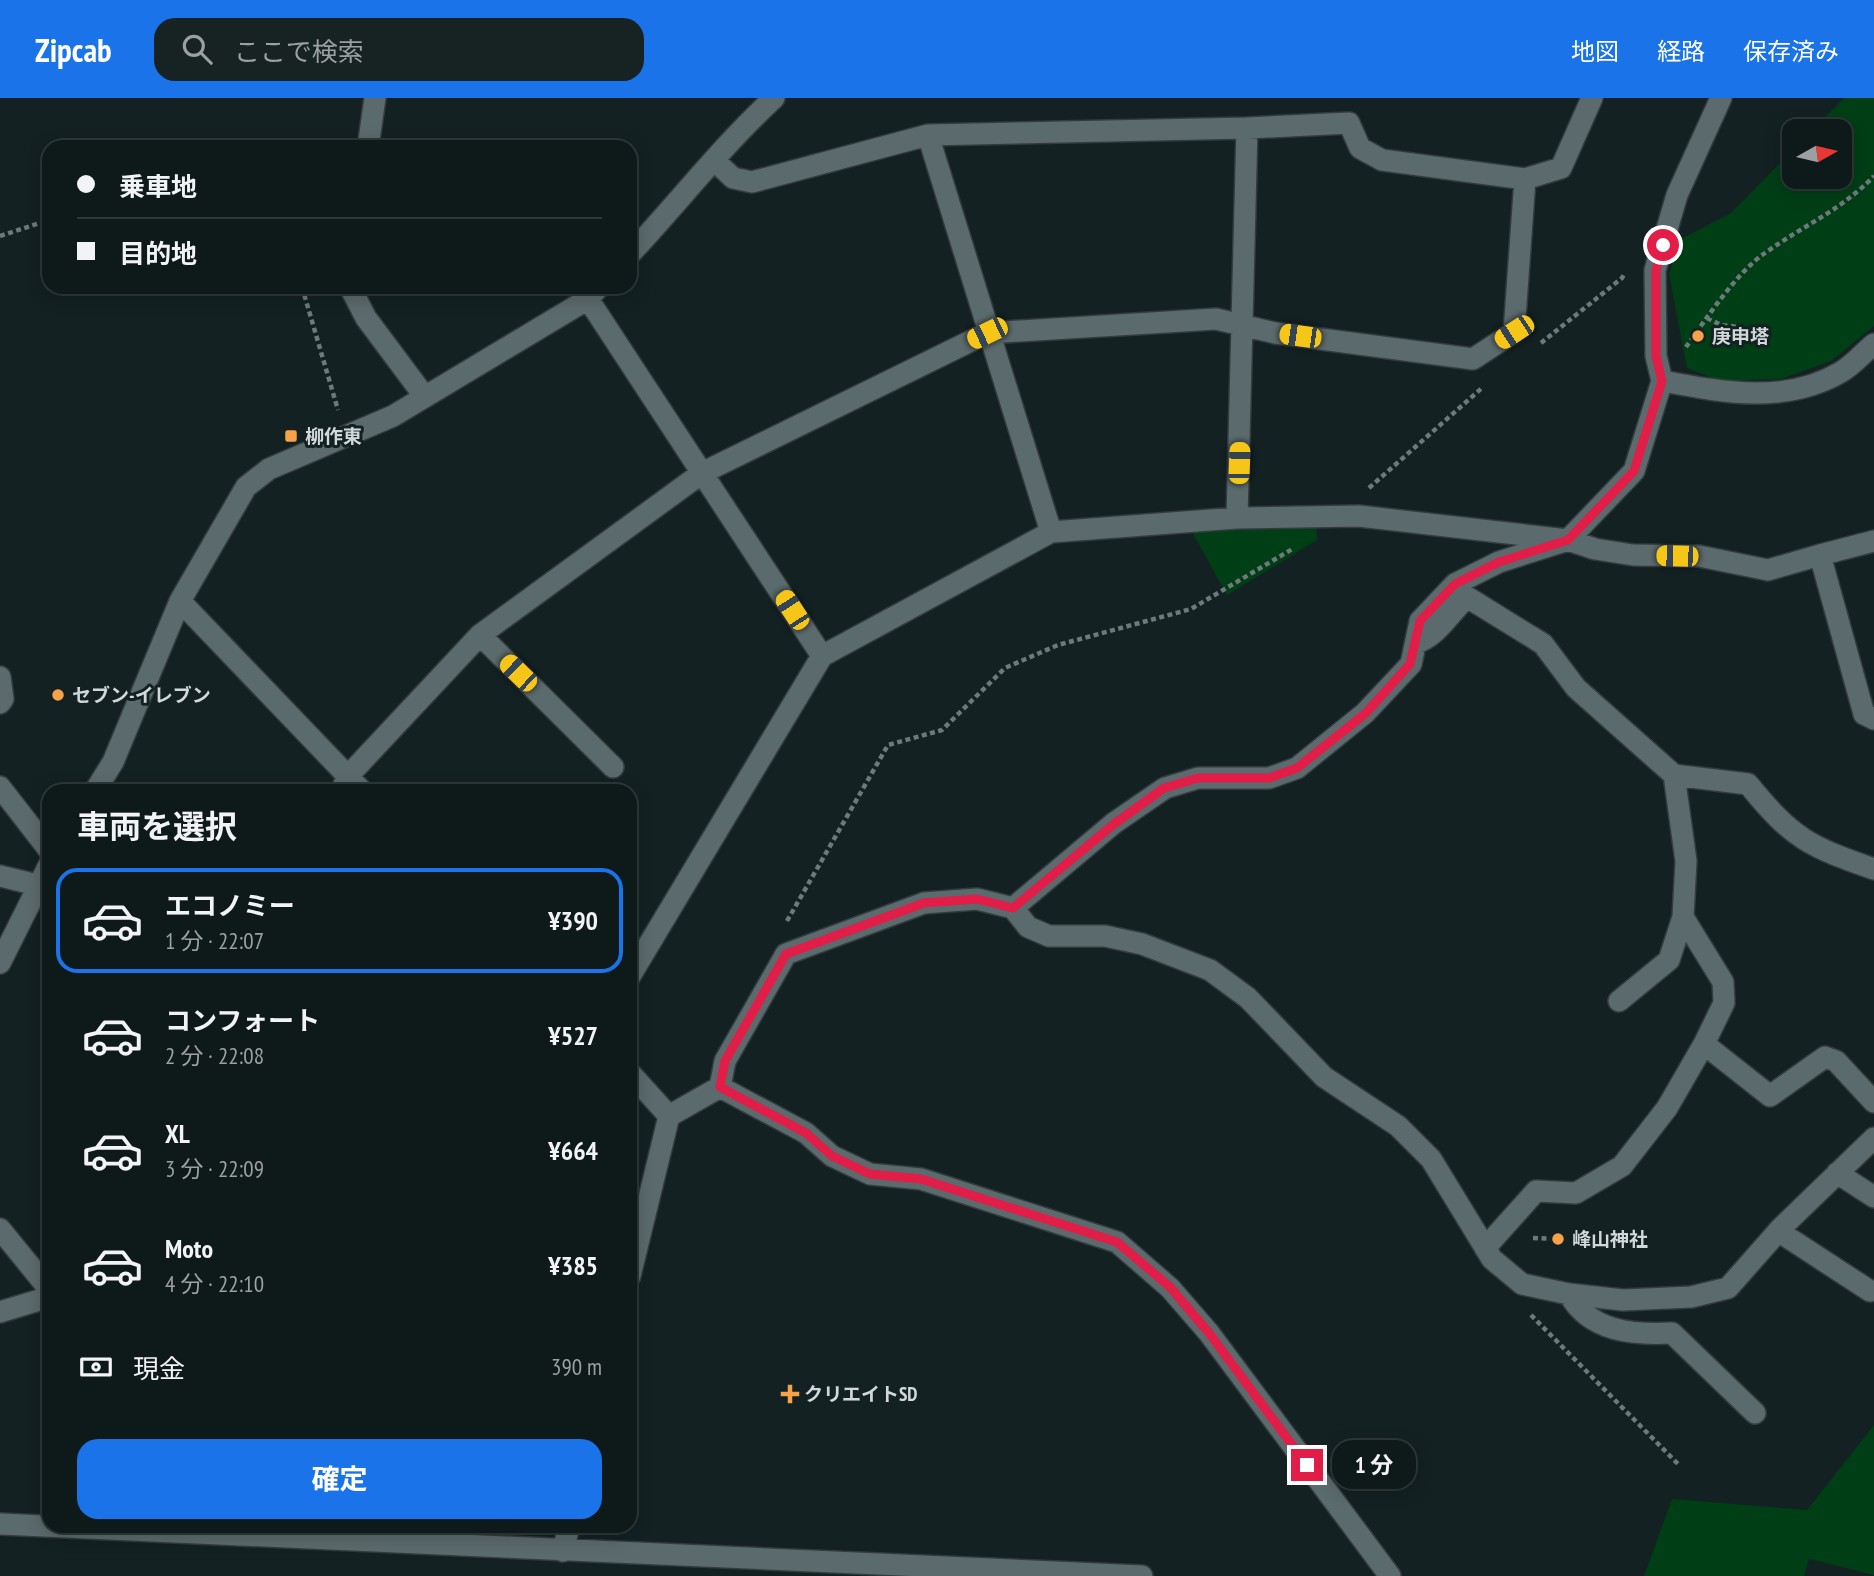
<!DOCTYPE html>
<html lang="ja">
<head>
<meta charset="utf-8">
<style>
	body { margin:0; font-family:"PT Sans Narrow","Noto Sans JP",sans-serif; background:#172223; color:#f1f3f6; height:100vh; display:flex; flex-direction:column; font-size:26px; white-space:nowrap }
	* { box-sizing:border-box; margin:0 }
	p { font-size:23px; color:#9ba0a2 }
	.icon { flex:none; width:38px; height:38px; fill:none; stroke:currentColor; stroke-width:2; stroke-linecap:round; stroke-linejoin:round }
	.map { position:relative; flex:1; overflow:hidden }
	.panel { position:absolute; left:42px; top:686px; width:595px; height:749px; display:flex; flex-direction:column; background:#0e191a; border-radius:21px; box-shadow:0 4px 18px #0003,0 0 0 2px #2e3839 }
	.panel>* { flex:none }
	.hud { position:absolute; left:42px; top:42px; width:595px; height:154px; border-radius:21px; box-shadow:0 4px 18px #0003,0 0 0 2px #2e3839; display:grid; align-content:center; height:154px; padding:0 35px; background:#0e191a }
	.needle { width:46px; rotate:82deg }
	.fabs { position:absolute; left:1782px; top:21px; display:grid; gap:14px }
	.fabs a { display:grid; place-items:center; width:70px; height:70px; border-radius:14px; background:#0e191a; box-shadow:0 4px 18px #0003,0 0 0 2px #2e3839; font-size:35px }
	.end { position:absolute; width:32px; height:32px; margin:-16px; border:9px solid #e11d48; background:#fff; box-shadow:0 0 0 4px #fff }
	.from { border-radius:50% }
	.bubble { position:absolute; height:49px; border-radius:21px; background:#0e191a; box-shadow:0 4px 18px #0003,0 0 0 2px #2e3839; font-size:23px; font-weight:700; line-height:49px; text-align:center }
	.car { position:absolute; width:21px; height:42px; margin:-21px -10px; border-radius:9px; box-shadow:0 0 5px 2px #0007; background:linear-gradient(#f5c518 24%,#345 0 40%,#f5c518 0 76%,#345 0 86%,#f5c518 0) }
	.hud b { display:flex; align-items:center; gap:24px; height:66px; font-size:26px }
	.hud b+b { border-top:2px solid #2e3839 }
	.hud i { width:18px; height:18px; background:#f1f3f6 }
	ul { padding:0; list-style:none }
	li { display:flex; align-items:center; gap:21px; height:105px; margin:0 14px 10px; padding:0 21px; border:4px solid transparent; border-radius:21px }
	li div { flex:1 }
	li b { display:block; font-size:26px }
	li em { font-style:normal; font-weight:700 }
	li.selected { border-color:#1a73e8 }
	li>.icon { width:63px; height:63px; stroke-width:1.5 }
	h2 { padding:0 35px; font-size:32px; line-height:84px }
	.pay { display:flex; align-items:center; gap:18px; height:77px; padding:0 35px; font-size:26px }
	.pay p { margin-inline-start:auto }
	.primary-button { display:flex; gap:14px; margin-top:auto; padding:14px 35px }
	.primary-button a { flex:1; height:80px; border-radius:21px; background:#1a73e8; color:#fff; font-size:28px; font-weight:700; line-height:80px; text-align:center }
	header { display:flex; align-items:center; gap:42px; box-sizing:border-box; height:98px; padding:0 35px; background:#1a73e8; color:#fff }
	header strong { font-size:33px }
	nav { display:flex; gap:38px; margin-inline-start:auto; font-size:24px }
	.search { width:490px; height:63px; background:#172223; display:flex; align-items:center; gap:18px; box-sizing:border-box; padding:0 24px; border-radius:21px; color:#9ba0a2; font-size:26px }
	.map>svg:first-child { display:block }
	.green { fill:#003e16 }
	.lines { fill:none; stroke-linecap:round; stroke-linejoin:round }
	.minor-casing { stroke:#333b3d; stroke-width:24 }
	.path { stroke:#6e797b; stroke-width:4.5; stroke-dasharray:5 3.5; stroke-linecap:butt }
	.minor { stroke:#5b6a6c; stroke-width:21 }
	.route { stroke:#e11d48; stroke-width:9 }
	.poi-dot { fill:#f7a149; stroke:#132123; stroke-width:2.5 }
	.labels { text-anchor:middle; stroke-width:6; stroke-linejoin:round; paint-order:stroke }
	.poi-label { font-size:19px; font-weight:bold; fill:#d0d8da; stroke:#132123; text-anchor:start }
</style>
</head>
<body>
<header>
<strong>Zipcab</strong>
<div class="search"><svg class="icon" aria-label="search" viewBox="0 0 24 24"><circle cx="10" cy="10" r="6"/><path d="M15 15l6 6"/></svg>ここで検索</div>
<nav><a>地図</a><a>経路</a><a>保存済み</a></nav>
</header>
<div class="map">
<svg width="1874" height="1478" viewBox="0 0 1874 1478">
	<rect width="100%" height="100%" fill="#132123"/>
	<path class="green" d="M1844,0H1874V228L1831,263L1781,281L1721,283L1687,270L1669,176L1681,141L1731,115L1794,51V79H1839V33H1811Z
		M1316,429L1317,442L1227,497L1191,432Z
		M1874,1327V1477L1809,1461L1804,1478H1644L1672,1401L1807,1412Z"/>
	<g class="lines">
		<defs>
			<path id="minor" d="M368,49L375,0
				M714,62L733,80L752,84L928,37
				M1525,81L1561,70L1592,0
				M630,156C678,105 722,48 774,0
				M350,189L366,220L425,299
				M588,201L822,558
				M1662,283C1722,294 1785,307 1841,274C1853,267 1863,255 1874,246
				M1051,434L928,37L1247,30L1237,420
				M1820,457L1874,443
				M180,503L362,693
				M480,537L613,669
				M1416,545C1438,538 1450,515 1467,499L1543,546L1576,590L1674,677L1748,686C1793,741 1808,748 1874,771
				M0,579L3,601L0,605
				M0,689L49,752
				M95,693L113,664L180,503L246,389L269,371L393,318L588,201L599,189
				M341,693L348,678L480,537L702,375L987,235L1216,221L1275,235L1473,261L1514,234L1525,81L1382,62L1360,50L1349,25L1247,30
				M0,778L37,787
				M1013,810L1114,725L1165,690L1198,680H1269L1297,670L1365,615L1411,566L1420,523L1455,486L1499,464L1568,442L1595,451L1633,457L1699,458L1768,472L1820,457L1864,616L1874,621
				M0,865L49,767
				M630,878L822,558L1051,434L1237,420L1359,418L1568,442L1634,373L1662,283L1656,258L1655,172L1677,97L1721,0
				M1619,903L1669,862L1683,819L1686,763L1674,677
				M1704,946L1770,998L1825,959L1836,963L1874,1004
				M630,975L669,1018
				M720,989L725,963L786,856L924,805L977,801L1013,810L1028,829L1049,838H1105L1142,846L1210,872L1248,900L1324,979L1398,1028L1431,1061L1492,1161L1522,1186L1569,1196L1623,1202L1691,1199L1728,1190L1781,1130L1874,1040
				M1837,1075L1874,1099
				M0,1131L49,1191
				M1778,1133L1870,1193
				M1485,1150L1536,1093L1576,1095L1622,1068L1667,1010L1704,946L1724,905L1723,884L1683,819
				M630,1178L669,1018L720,989L806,1035L832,1058L870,1076L921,1081L1117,1144L1170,1190L1209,1235L1390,1478
				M1569,1196C1590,1234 1633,1237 1672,1235L1755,1315
				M0,1214L49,1199
				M0,1426L1142,1478
				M563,1453L569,1428"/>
		</defs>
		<use href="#minor" class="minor-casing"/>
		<path class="path" d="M0,138L49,122
			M302,189L338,312
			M1707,220L1721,227L1739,229
			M1541,245L1622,180L1625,174
			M1686,249C1706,221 1737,174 1765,155C1804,127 1840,113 1874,78
			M1369,390L1483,289
			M787,823L888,647L942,632L1005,570L1058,547L1191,511L1294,450
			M1533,1140L1557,1141
			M1531,1217L1678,1366"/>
		<use href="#minor" class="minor"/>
	</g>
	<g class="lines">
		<path class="route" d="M1307,1367L1209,1235L1170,1189L1117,1144L921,1081L870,1076L832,1058L806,1035L720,989L725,963L786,856L924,805L977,801L1013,810L1114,726L1164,690L1198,680H1269L1297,670L1366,615L1410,566L1420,523L1455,486L1499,464L1568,442L1634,373L1662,283L1656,258V172L1663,147"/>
	</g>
	<g class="poi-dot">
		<circle cx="1698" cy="238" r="7"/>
		<rect x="284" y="331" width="14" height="14" rx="3.5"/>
		<circle cx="58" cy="597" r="7"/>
		<circle cx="1558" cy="1141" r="7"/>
		<path d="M786.5 1285.5h7v7h7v7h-7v7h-7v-7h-7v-7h7z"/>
	</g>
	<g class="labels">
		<g class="poi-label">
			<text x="1712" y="245">庚申塔</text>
			<text x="305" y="345">柳作東</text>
			<text x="72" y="604">セブン-イレブン</text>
			<text x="1572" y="1148">峰山神社</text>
			<text x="804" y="1303">クリエイトSD</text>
		</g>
	</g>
</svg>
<div class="fabs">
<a><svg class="needle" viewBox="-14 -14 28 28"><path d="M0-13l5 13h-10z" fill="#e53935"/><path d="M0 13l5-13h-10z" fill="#9ba0a2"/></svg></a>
</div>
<i class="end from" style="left:1663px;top:147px"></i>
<i class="end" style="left:1307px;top:1367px"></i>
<div class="bubble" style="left:1332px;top:1342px;width:84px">1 分</div>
<i class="car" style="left:1514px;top:234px;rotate:237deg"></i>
<i class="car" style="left:987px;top:235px;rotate:244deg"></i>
<i class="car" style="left:1300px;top:238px;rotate:278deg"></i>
<i class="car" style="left:1239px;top:365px;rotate:2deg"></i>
<i class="car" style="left:1677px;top:458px;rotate:271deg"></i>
<i class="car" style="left:792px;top:512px;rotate:327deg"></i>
<i class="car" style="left:518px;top:575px;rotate:314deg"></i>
<div class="hud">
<b><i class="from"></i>乗車地</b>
<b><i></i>目的地</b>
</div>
<section class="panel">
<h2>車両を選択</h2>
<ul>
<li class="selected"><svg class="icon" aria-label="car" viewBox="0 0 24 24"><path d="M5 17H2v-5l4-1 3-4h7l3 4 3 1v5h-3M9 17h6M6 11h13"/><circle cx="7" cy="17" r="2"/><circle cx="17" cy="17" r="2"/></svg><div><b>エコノミー</b><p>1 分 · 22:07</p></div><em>¥390</em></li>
<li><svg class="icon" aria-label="car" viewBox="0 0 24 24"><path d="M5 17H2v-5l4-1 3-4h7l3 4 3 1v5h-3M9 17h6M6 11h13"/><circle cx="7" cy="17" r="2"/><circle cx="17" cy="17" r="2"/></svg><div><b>コンフォート</b><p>2 分 · 22:08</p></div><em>¥527</em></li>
<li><svg class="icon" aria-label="car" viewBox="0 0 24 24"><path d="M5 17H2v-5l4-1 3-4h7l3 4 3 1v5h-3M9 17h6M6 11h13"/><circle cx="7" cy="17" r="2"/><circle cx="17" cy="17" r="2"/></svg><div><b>XL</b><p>3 分 · 22:09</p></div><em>¥664</em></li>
<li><svg class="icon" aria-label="car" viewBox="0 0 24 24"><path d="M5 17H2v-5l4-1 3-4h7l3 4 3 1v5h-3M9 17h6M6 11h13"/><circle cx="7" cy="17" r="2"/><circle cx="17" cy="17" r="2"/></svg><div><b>Moto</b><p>4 分 · 22:10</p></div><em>¥385</em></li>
</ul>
<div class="pay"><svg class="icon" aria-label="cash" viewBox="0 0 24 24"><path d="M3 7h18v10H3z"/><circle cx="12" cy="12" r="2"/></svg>現金<p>390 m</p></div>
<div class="primary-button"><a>確定</a></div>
</section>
</div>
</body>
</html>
